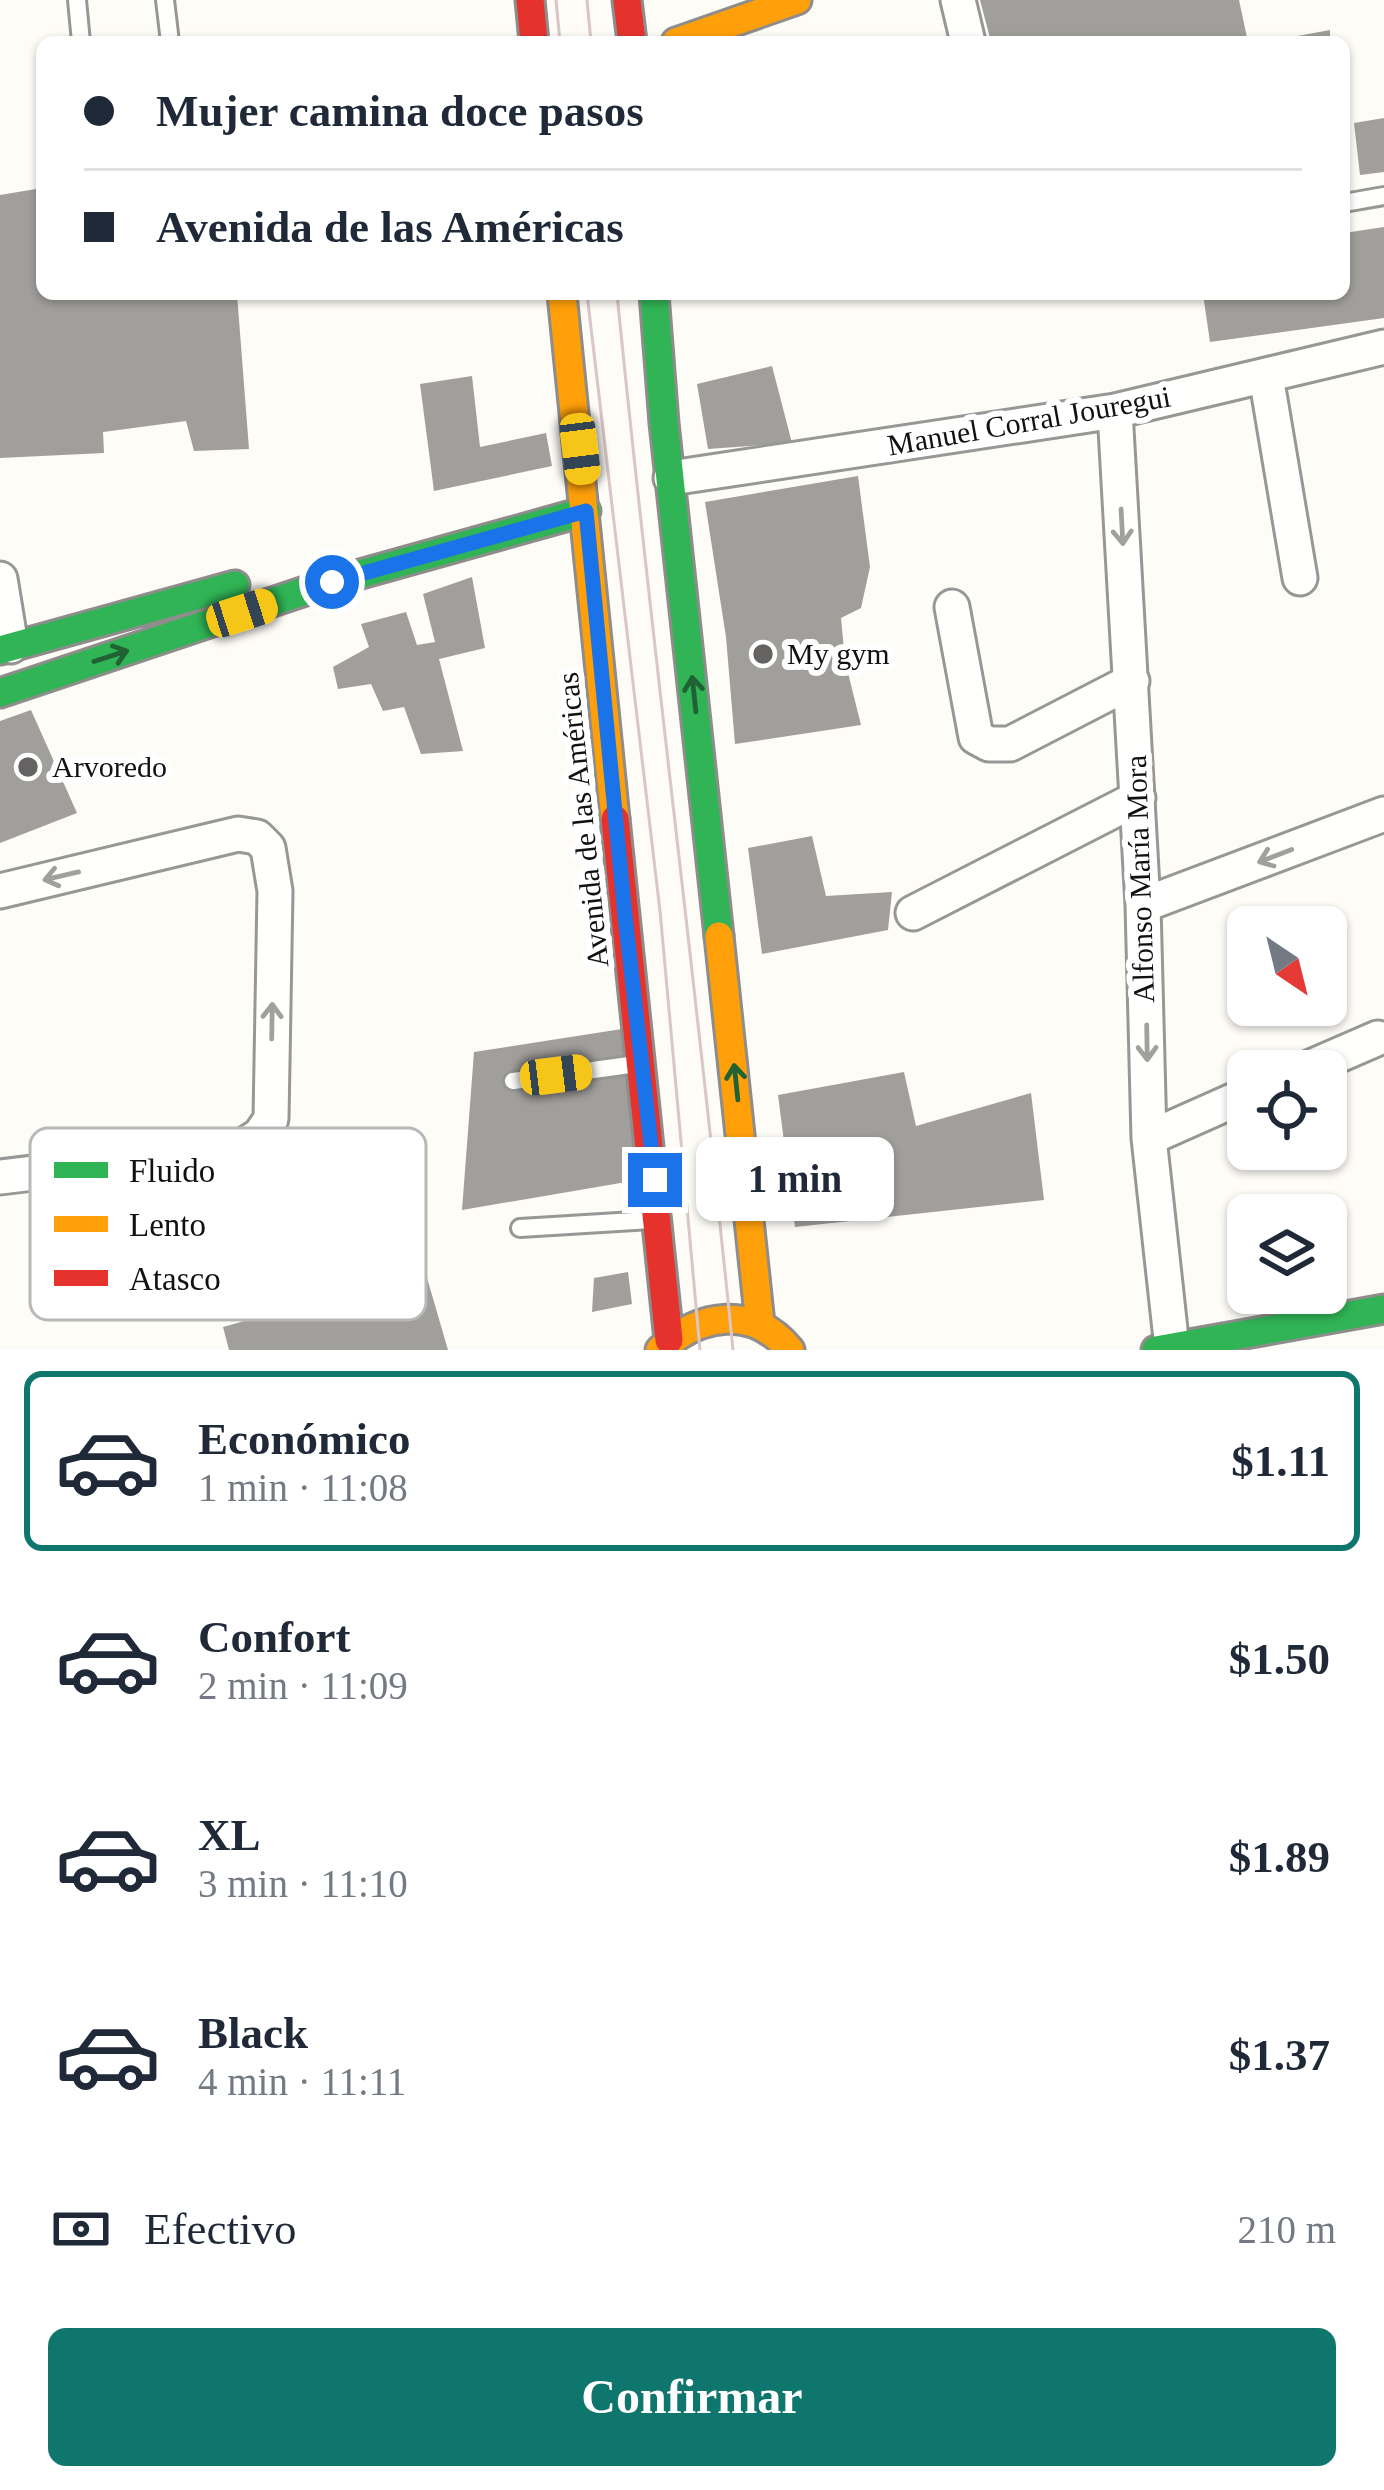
<!DOCTYPE html>
<html lang="es">
<head>
<meta charset="utf-8">
<style>
	body { margin:0; font-family:"Times New Roman",serif; background:#f6f6f7; color:#1f2937; height:100vh; display:flex; flex-direction:column; font-size:45px; white-space:nowrap }
	* { box-sizing:border-box; margin:0 }
	p { font-size:39px; color:#747a83 }
	.icon { flex:none; width:66px; height:66px; fill:none; stroke:currentColor; stroke-width:2; stroke-linecap:round; stroke-linejoin:round }
	.map { position:relative; height:1350px; overflow:hidden }
	.drawer { display:flex; flex-direction:column; background:#fff; flex:1 }
	.drawer>* { flex:none }
	.banner { position:absolute; left:36px; top:36px; width:1314px; height:264px; border-radius:18px; box-shadow:0 3px 9px #0004; display:grid; align-content:center; height:264px; padding:0 48px; background:#fff }
	.needle { width:78px; rotate:145deg }
	.buttons { position:absolute; left:1227px; top:906px; display:grid; gap:24px }
	.buttons a { display:grid; place-items:center; width:120px; height:120px; border-radius:18px; background:#fff; box-shadow:0 3px 9px #0004; font-size:60px }
	.end { position:absolute; width:54px; height:54px; margin:-27px; border:15px solid #1a73e8; background:#fff; box-shadow:0 0 0 6px #fff }
	.from { border-radius:50% }
	.bubble { position:absolute; height:84px; border-radius:18px; background:#fff; box-shadow:0 3px 9px #0004; font-size:39px; font-weight:700; line-height:84px; text-align:center }
	.car { position:absolute; width:36px; height:72px; margin:-36px -18px; border-radius:15px; box-shadow:0 0 9px 3px #0007; background:linear-gradient(#f5c518 24%,#345 0 40%,#f5c518 0 76%,#345 0 86%,#f5c518 0) }
	.banner b { display:flex; align-items:center; gap:42px; height:114px; font-size:45px }
	.banner b+b { border-top:3px solid #e0e1e3 }
	.banner i { width:30px; height:30px; background:#1f2937 }
	ul { padding:21px 0 0; list-style:none }
	li { display:flex; align-items:center; gap:36px; height:180px; margin:0 24px 18px; padding:0 24px; border:6px solid transparent; border-radius:18px }
	li div { flex:1 }
	li b { display:block; font-size:45px }
	li em { font-style:normal; font-weight:700 }
	li.selected { border-color:#0f766e }
	li>.icon { width:108px; height:108px; stroke-width:1.5 }
	.pay { display:flex; align-items:center; gap:30px; height:132px; padding:0 48px; font-size:45px }
	.pay p { margin-inline-start:auto }
	.button { display:flex; gap:24px; margin-top:auto; padding:24px 48px }
	.button a { flex:1; height:138px; border-radius:18px; background:#0f766e; color:#fff; font-size:48px; font-weight:700; line-height:138px; text-align:center }
	.map>svg:first-child { display:block }
	.building { fill:#a19f9c }
	.lines { fill:none; stroke-linecap:round; stroke-linejoin:round }
	.lane-casing { stroke:#979795; stroke-width:22 }
	.street-casing { stroke:#979795; stroke-width:39 }
	.fast-casing { stroke:#8e8d8b; stroke-width:33 }
	.slow-casing { stroke:#8e8d8b; stroke-width:33 }
	.jam-casing { stroke:#8e8d8b; stroke-width:33 }
	.lane { stroke:#fffffe; stroke-width:16 }
	.street { stroke:#fffffe; stroke-width:33 }
	.fast { stroke:#30b455; stroke-width:27 }
	.slow { stroke:#ff9f0a; stroke-width:27 }
	.jam { stroke:#e5322d; stroke-width:27 }
	.tram { stroke:#d9c6c7; stroke-width:3 }
	.oneway { stroke:#a0a09f }
	.oneway2 { stroke:#206233 }
	.route { stroke:#1a73e8; stroke-width:15 }
	.poi-dot { fill:#646362; stroke:#fff; stroke-width:4.5 }
	.labels { text-anchor:middle; stroke-width:12; stroke-linejoin:round; paint-order:stroke }
	.street-label { font-size:30px; fill:#111; stroke:#fff }
	.poi-label { font-size:30px; fill:#111; stroke:#fff; text-anchor:start }
	.key { fill:#fff; stroke:#b8b8b8; stroke-width:3 }
	.key-label { font-size:33px; fill:#111 }
</style>
</head>
<body>
<div class="map">
<svg width="1384" height="1350" viewBox="0 0 1384 1350">
	<rect width="100%" height="100%" fill="#fdfcf7"/>
	<path class="building" d="M980,0H1239L1248,42H991Z
		M1330,30V42H1276V40Z
		M1384,118V172L1360,175L1354,123Z
		M42,188V294H237L249,449L194,451L186,421L103,432L104,453L0,458V195Z
		M1384,227V318L1210,342L1203,294H1344V233Z
		M772,366L792,443L708,449L697,384Z
		M472,376L480,447L546,433L552,466L434,491L420,384Z
		M858,476L870,567L861,608L841,618L845,661L861,725L735,744L726,637L705,502Z
		M472,577L485,648L439,659L463,751L421,754L404,707L383,711L371,684L338,689L333,667L369,647L361,624L406,612L417,645L435,642L423,594Z
		M31,710L77,813L0,843V721Z
		M812,836L826,896L892,892L888,930L762,954L748,848Z
		M622,1029L638,1180L462,1210L474,1052Z
		M904,1072L916,1126L1031,1093L1044,1200L795,1227L778,1095Z
		M425,1271L448,1350H229L223,1327Z
		M628,1272L632,1304L592,1312L594,1278Z"/>
	<g class="lines">
		<defs>
			<path id="lane" d="M77,0L81,42
				M165,0L170,42
				M1344,203L1384,196
				M513,1081L637,1064
				M520,1228L651,1220"/>
			<path id="street" d="M958,0L968,42
				M1266,376L1300,578
				M1115,411L1143,905L1149,1138L1172,1348
				M671,478L1115,411L1384,347
				M0,579L11,646
				M952,607L976,737L989,744H1010L1132,681
				M0,891L238,834L257,837L268,848L275,891L271,1119L260,1135L240,1148L0,1177
				M1143,905L1384,814
				M913,913L1138,798
				M1302,1071L1378,1038
				M1149,1138L1248,1094"/>
			<path id="fast" d="M654,294L664,423L719,936
				M0,650L235,585
				M0,693L332,582L586,511
				M1156,1350L1384,1309"/>
			<path id="slow" d="M676,42L797,0
				M562,294L615,819
				M719,936L760,1324
				M660,1350C700,1313 753,1305 790,1350"/>
			<path id="jam" d="M530,0L534,42
				M627,0L632,42
				M615,819L669,1340"/>
		</defs>
		<use href="#lane" class="lane-casing"/>
		<use href="#street" class="street-casing"/>
		<use href="#fast" class="fast-casing"/>
		<use href="#slow" class="slow-casing"/>
		<use href="#jam" class="jam-casing"/>
		<use href="#lane" class="lane"/>
		<use href="#street" class="street"/>
		<use href="#fast" class="fast"/>
		<use href="#slow" class="slow"/>
		<use href="#jam" class="jam"/>
		<path class="tram" d="M556,0L560,42
			M587,0L591,42
			M587,294L660,911L700,1350
			M617,294C652,646 698,998 733,1350"/>
	</g>
	<defs><path id="oneway-shaft" d="M-6 0H5M1.5-3L5.5 0L1.5 3" fill="none" stroke-width="1.6" stroke-linecap="round" stroke-linejoin="round" transform="scale(3)"/></defs>
	<g class="oneway">
		<use href="#oneway-shaft" transform="translate(1122 527) rotate(87)"/>
		<use href="#oneway-shaft" transform="translate(1275 856) rotate(159)"/>
		<use href="#oneway-shaft" transform="translate(61 876) rotate(167)"/>
		<use href="#oneway-shaft" transform="translate(272 1021) rotate(-89)"/>
		<use href="#oneway-shaft" transform="translate(1147 1043) rotate(89)"/>
	</g>
	<g class="oneway2">
		<use href="#oneway-shaft" transform="translate(111 656) rotate(-18)"/>
		<use href="#oneway-shaft" transform="translate(694 694) rotate(-96)"/>
		<use href="#oneway-shaft" transform="translate(736 1082) rotate(-96)"/>
	</g>
	<g class="lines">
		<path class="route" d="M332,582L586,511L625,916L655,1180"/>
	</g>
	<g class="poi-dot">
		<circle cx="763" cy="654" r="12"/>
		<circle cx="28" cy="767" r="12"/>
	</g>
	<g class="labels">
		<g class="street-label">
			<text transform="translate(1029 421) rotate(-10)" y="10">Manuel Corral Jouregui</text>
			<text transform="translate(583 820) rotate(-96)" y="10">Avenida de las Américas</text>
			<text transform="translate(1140 879) rotate(-92)" y="10">Alfonso María Mora</text>
		</g>
		<g class="poi-label">
			<text x="787" y="664">My gym</text>
			<text x="52" y="777">Arvoredo</text>
		</g>
	</g>
	<rect x="30" y="1128" width="396" height="192" rx="18" class="key"/>
	<rect x="54" y="1162" width="54" height="16" fill="#30b455"/>
	<rect x="54" y="1216" width="54" height="16" fill="#ff9f0a"/>
	<rect x="54" y="1270" width="54" height="16" fill="#e5322d"/>
	<g class="key-label">
		<text x="129" y="1182">Fluido</text>
		<text x="129" y="1236">Lento</text>
		<text x="129" y="1290">Atasco</text>
	</g>
</svg>
<div class="buttons">
<a><svg class="needle" viewBox="-14 -14 28 28"><path d="M0-13l5 13h-10z" fill="#e53935"/><path d="M0 13l5-13h-10z" fill="#747a83"/></svg></a>
<a><svg class="icon" aria-label="locate" viewBox="0 0 24 24"><circle cx="12" cy="12" r="6"/><path d="M12 2v4M12 18v4M2 12h4M18 12h4"/></svg></a>
<a><svg class="icon" aria-label="layers" viewBox="0 0 24 24"><path d="M12 4l9 5-9 5-9-5zM3 14l9 5 9-5"/></svg></a>
</div>
<i class="end from" style="left:332px;top:582px"></i>
<i class="end" style="left:655px;top:1180px"></i>
<div class="bubble" style="left:696px;top:1137px;width:198px">1 min</div>
<i class="car" style="left:580px;top:449px;rotate:173deg"></i>
<i class="car" style="left:242px;top:613px;rotate:72deg"></i>
<i class="car" style="left:556px;top:1075px;rotate:83deg"></i>
<div class="banner">
<b><i class="from"></i>Mujer camina doce pasos</b>
<b><i></i>Avenida de las Américas</b>
</div>
</div>
<section class="drawer">
<ul>
<li class="selected"><svg class="icon" aria-label="car" viewBox="0 0 24 24"><path d="M5 17H2v-5l4-1 3-4h7l3 4 3 1v5h-3M9 17h6M6 11h13"/><circle cx="7" cy="17" r="2"/><circle cx="17" cy="17" r="2"/></svg><div><b>Económico</b><p>1 min · 11:08</p></div><em>$1.11</em></li>
<li><svg class="icon" aria-label="car" viewBox="0 0 24 24"><path d="M5 17H2v-5l4-1 3-4h7l3 4 3 1v5h-3M9 17h6M6 11h13"/><circle cx="7" cy="17" r="2"/><circle cx="17" cy="17" r="2"/></svg><div><b>Confort</b><p>2 min · 11:09</p></div><em>$1.50</em></li>
<li><svg class="icon" aria-label="car" viewBox="0 0 24 24"><path d="M5 17H2v-5l4-1 3-4h7l3 4 3 1v5h-3M9 17h6M6 11h13"/><circle cx="7" cy="17" r="2"/><circle cx="17" cy="17" r="2"/></svg><div><b>XL</b><p>3 min · 11:10</p></div><em>$1.89</em></li>
<li><svg class="icon" aria-label="car" viewBox="0 0 24 24"><path d="M5 17H2v-5l4-1 3-4h7l3 4 3 1v5h-3M9 17h6M6 11h13"/><circle cx="7" cy="17" r="2"/><circle cx="17" cy="17" r="2"/></svg><div><b>Black</b><p>4 min · 11:11</p></div><em>$1.37</em></li>
</ul>
<div class="pay"><svg class="icon" aria-label="cash" viewBox="0 0 24 24"><path d="M3 7h18v10H3z"/><circle cx="12" cy="12" r="2"/></svg>Efectivo<p>210 m</p></div>
<div class="button"><a>Confirmar</a></div>
</section>
</body>
</html>
